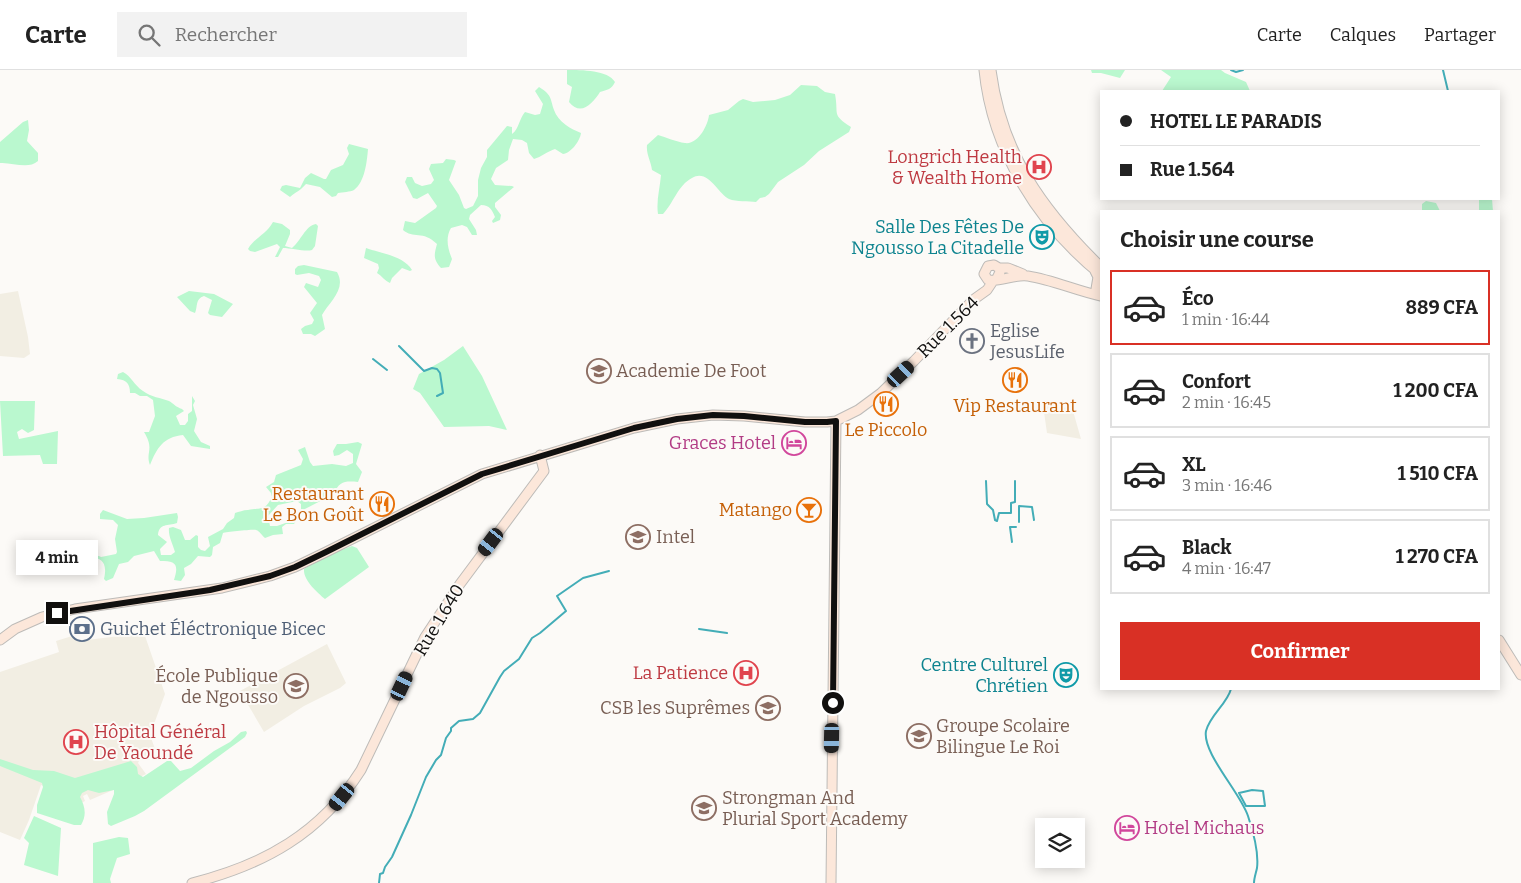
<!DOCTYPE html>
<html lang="fr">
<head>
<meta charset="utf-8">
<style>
	body { margin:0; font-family:Bitter,serif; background:#f2f2f2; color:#222; height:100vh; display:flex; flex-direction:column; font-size:19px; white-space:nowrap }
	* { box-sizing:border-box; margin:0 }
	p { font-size:16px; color:#767676 }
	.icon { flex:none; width:28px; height:28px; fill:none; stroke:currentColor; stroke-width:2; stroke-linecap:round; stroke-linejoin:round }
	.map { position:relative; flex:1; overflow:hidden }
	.sheet { position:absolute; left:1100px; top:140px; width:400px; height:480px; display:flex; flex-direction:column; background:#fff; border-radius:0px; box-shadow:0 2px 12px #0003 }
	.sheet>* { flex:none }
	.hud { position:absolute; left:1100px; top:20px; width:400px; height:110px; border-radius:0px; box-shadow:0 2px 12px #0003; display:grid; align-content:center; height:110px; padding:0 20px; background:#fff }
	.controls { position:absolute; left:1035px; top:748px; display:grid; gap:10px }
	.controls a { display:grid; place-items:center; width:50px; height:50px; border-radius:0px; background:#fff; box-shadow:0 2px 12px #0003; font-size:25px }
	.end { position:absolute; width:22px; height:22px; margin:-11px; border:6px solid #11100f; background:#fff; box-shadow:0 0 0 2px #fff }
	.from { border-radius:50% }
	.bubble { position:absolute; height:35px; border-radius:0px; background:#fff; box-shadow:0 2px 12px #0003; font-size:16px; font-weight:700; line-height:35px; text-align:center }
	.car { position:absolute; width:15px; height:30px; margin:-15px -8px; border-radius:6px; box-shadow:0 0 4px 1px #0007; background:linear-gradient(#222 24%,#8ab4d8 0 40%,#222 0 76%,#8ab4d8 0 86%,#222 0) }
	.hud b { display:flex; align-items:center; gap:18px; height:48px; font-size:19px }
	.hud b+b { border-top:1px solid #e0e0e0 }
	.hud i { width:12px; height:12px; background:#222 }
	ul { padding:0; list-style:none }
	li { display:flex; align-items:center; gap:15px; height:75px; margin:0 10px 8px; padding:0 10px; border:2px solid #e0e0e0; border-radius:0px }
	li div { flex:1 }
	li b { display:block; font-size:19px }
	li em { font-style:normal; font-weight:700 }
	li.selected { border-color:#d93025 }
	li>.icon { width:45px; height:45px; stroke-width:1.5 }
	h2 { padding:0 20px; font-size:22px; line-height:60px }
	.button { display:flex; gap:10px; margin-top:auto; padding:10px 20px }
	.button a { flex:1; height:58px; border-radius:0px; background:#d93025; color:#fff; font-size:20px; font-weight:700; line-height:58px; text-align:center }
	header { display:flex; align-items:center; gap:30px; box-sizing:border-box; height:70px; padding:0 25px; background:#fff; border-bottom:1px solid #e0e0e0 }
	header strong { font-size:24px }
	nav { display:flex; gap:28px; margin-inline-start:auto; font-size:18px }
	.search { width:350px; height:45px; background:#f2f2f2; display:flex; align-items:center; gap:12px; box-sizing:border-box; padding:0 18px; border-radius:0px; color:#767676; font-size:19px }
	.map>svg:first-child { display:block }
	.built { fill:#f2eee3 }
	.green { fill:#baf8cf }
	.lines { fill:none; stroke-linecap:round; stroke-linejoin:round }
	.stream { stroke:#43adb7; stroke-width:2 }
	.secondary-casing { stroke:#bdbbb8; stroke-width:11 }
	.secondary { stroke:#fce7da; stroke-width:9 }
	.route { stroke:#11100f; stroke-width:6 }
	.labels { text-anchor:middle; stroke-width:4; stroke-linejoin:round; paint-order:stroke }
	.health-label { font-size:18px; fill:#be3a42; stroke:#fcfaf7; text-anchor:end }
	.culture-label { font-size:18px; fill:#0d838f; stroke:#fcfaf7; text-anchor:end }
	.street-label { font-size:18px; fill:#11100f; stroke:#fcfaf7 }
	.worship-label { font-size:18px; fill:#5b616d; stroke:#fcfaf7; text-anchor:start }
	.education-label { font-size:18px; fill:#785e54; stroke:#fcfaf7; text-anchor:start }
	.food-label { font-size:18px; fill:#c56008; stroke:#fcfaf7 }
	.hotel-label { font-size:18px; fill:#b23c85; stroke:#fcfaf7; text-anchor:end }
	.service-label { font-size:18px; fill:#4e5e75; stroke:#fcfaf7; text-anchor:start }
</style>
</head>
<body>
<header>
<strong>Carte</strong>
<div class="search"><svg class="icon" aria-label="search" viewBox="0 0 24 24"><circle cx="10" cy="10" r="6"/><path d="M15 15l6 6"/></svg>Rechercher</div>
<nav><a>Carte</a><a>Calques</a><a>Partager</a></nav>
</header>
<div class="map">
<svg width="1521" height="813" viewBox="0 0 1521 813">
	<rect width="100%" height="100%" fill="#fcfaf7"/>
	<path class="built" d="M18,221L28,267L30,284L24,288L0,286V224Z
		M1043,335L1069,338L1073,341L1081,369L1047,363Z
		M85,562L87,570L144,563L165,624L150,665L155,679L149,690L140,689L138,693L146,704L120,717L90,730L87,724L83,726L85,731L81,733L80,730L41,715L29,750L20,770L0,762V602L59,582L56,571Z
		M327,574L346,613L340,618L304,636L264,662L240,621Z"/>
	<path class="green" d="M567,0C582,0 608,0 615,12C612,19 607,20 600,22C593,33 581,47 569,32L572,17L567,14Z
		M1091,0H1125L1120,8L1101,3H1092Z
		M1161,0H1221L1225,3L1246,12L1250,21H1162L1171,7Z
		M801,15L817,16L825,22L835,24C839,45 831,44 851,57L849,62L819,81L804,95L778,112L769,124L765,127L760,128L756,132C749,131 736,132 729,129C718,124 708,98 692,108C678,115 673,134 663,144H658C656,131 660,118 661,105L652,100C651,91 646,84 647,75L658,65C666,67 676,72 685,73C698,75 708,55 709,45L728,40L739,31L743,29L753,32L775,30L790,25Z
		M539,17C552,25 550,28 554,40C558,52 571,59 581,63C580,71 571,83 563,84L555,79C548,81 541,87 534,89L529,83L527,73L522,70L513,69L509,80L508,90L496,98L491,109L495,115L512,116L514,117L495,133V137L501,145L500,150L493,153L492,151L495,147C492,140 490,135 481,135L470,145L469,149L476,160L477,165H472L467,157L462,155L451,158C445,168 448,179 452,189L449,197L441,198C433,189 434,185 437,174C423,160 413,169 403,160L405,151L415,153L436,138L437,136L428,123L417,129L413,128L405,112L407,107H412L415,113L422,116L431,114L434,110L429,99L431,94L443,93L446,89L454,90L456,91L449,110L459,125L464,138L466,139L473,136L478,126V110L481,98L487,87V80L507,56L512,57V64C519,59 519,49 525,42L535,45L540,44L543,34L535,21Z
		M28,50L29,60L27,71L38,83V91C28,100 12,92 0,93V72L23,52Z
		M349,74L368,79C367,91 365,112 354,120C350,122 343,122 338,123L336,126L332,127L320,117L306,114C299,122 297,121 290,127L280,120L282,116L286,115L300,118L305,108L311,103L324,109H326L331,100L343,95L349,84L347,78Z
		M1479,129H1492L1493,141H1479Z
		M1426,131L1436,133L1440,141H1422V134Z
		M273,152L282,154L290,160V164L285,176L292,178C301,171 305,156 316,154L318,156L315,176L312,180C306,182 291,178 283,178L278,187H275L280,177L277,174L255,182L250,181L248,179C255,167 266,165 273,152Z
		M366,178C380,183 404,186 412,200L410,201L402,198L392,208L390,213C385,211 382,206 377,203L379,198L378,194L364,188Z
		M304,195L337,202C347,219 329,232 322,245L325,259L315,266L311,264H303L301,259L305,256L312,254L314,250L310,243L317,233L304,217L306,213L318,217L321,210L319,206L309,203L297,205L295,204V199L298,196Z
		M189,221L214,224L233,234L222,247L210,245L208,243L212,230L204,226C195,229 198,236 195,243L190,241L177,227Z
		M463,276L482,306L507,360L489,356L444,357L420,323L413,319L419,304L444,290Z
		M123,302C131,306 134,315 143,321C151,327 161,328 169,331C174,334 176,337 182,339L184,341L176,346L180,355H185L188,351V344L192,341V326L195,331L193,335L197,349L194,361L201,372L210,376V379L191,376L183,365C163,367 157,378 150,395C145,382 155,380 144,362H149L155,346L153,330L147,326H140L135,323H130C130,314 127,310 117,309L118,304Z
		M0,331H35L34,360L28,363L22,359L17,362L19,369L58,361L57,394H43L40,385L3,386Z
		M358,372L362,374L356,394L362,402L358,412C345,411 339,411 334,424L303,440L301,439V434L297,431L278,435L268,446L270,456H277L294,450L296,451L294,454H286L282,457L283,464L273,465L265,468C262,466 260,461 256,460C254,459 227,462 223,463L220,473L213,477L212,485L210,487L198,486L191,494L184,498L185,505L181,511L174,510C179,494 176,491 160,491L154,481L134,486L128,492L119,494L113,508L106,511L104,509C111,478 84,492 67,483L68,476C80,473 82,476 89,485L99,486L101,487L116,484L117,482L115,469L118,455L113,450L100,449V444L103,440L127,449L144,448L177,443L178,447L177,453C168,456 159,453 158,465L167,472L160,479L161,485H171L175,482C173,474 168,466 169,458L173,457L181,460L185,470H190L196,465L198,466V477L201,480L205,481L210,476L208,467L223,459L227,453L234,448L235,443C239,442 243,440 248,440C262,437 264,442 272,427L271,423L266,417L274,412L276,405L301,395L303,389L298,380L305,377L310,392L313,396L332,394L346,396L353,393V384L347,380L339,385L334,386L333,381L337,374H346Z
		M352,476L357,478L369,497L325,529C317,522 303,510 304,499L321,488Z
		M246,661L247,663L245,667L144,741L135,746L111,756L108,754L107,742L114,724V720L99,723L88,720L82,723L80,727C85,736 87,745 81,755H74L37,743V735L43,717L42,713L0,696V689L33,700L54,701L75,708L131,691L137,697L138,704L143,707L167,691H171L180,701L191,698L214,681L230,672L241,662Z
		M34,746L61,758L58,806L24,795L29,773L24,768Z
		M119,767L128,768L130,784L117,788L110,809L111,813H93V773Z"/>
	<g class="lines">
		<path class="stream" d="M1231,0L1236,2L1243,0
			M1443,0L1448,21
			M399,276L424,301L432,298L437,299L440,303L443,323L437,326
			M373,289L387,300
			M986,411L987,434L993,440L995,450L997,451L999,443H1011V433L1015,432V411
			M1019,452V436L1032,437L1034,450
			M1012,472L1010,457H1016
			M699,559L727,563
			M1231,619C1227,634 1210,645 1206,661C1202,683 1240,722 1248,746C1253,761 1259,782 1257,798C1256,803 1254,808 1254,813
			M1252,720L1263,721L1265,736H1246L1239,723Z
			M379,813L380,804L383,803L385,797L392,787L411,745L426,707L436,690L441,685L446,668L451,661V658L459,651L473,649L480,643L500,607L504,601L519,589L532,568L540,563L566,541L557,526L583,508L609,501"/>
		<defs>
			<path id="secondary" d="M984,0C992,81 1039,155 1101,205
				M991,0C1002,84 1042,139 1101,197
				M999,198H1008L1023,204
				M1095,201L1098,207L1096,219
				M996,210L1000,202L999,198L994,195L988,196L984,204L988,210C1001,212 1014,204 1028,206C1053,210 1077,221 1101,226
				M0,570L15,559L42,547L75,539L222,518L270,506L295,497L326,482L482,404L634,358L677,349L713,345L744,346L805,352H827L836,351L858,340L881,323L914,291L973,230L987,220L993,211
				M1499,570L1521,605
				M192,813C264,795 321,763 361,700L425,567L460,514L544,401L540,385
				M831,813L836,351"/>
		</defs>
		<use href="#secondary" class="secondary-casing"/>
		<use href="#secondary" class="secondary"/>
	</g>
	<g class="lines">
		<path class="route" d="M57,543L210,520L270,506L295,497L326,482L482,404L634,358L677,349L713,345L744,346L805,352H827L836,351L833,633"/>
	</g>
	<defs>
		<symbol id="hospital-ring" viewBox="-11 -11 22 22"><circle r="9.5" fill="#fcfaf7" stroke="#e0444e" stroke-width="1.5"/><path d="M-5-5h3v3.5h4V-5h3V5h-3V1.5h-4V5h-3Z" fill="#e0444e"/></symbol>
		<symbol id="theatre-ring" viewBox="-11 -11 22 22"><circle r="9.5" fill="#fcfaf7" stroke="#0f9aa8" stroke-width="1.5"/><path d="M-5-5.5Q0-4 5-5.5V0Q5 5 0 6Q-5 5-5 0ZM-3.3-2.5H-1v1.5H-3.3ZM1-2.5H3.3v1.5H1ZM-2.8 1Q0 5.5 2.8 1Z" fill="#0f9aa8"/></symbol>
		<symbol id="church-ring" viewBox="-11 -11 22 22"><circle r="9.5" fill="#fcfaf7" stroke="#6b7280" stroke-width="1.5"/><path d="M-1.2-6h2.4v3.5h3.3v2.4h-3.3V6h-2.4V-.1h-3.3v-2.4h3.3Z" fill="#6b7280"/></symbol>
		<symbol id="university-ring" viewBox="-11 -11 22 22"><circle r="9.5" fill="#fcfaf7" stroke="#8d6e63" stroke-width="1.5"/><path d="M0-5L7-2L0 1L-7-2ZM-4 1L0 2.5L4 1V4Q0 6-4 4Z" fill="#8d6e63"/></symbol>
		<symbol id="restaurant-ring" viewBox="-11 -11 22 22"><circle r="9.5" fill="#fcfaf7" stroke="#e8710a" stroke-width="1.5"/><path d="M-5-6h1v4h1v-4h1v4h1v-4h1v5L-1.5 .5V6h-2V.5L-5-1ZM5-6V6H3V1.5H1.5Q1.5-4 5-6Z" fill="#e8710a"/></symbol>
		<symbol id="hotel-ring" viewBox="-11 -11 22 22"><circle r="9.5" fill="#fcfaf7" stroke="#d1479c" stroke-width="1.5"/><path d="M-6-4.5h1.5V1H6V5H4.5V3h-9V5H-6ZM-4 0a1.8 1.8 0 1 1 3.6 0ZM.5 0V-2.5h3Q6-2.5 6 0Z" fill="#d1479c"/></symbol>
		<symbol id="bar-ring" viewBox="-11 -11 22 22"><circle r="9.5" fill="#fcfaf7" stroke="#e8710a" stroke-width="1.5"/><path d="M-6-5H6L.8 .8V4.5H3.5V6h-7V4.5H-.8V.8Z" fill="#e8710a"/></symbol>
		<symbol id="bank-ring" viewBox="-11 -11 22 22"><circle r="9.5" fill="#fcfaf7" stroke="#5c6f8a" stroke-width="1.5"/><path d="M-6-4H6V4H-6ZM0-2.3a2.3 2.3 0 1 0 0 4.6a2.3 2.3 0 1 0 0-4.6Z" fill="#5c6f8a"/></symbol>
		<symbol id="school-ring" viewBox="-11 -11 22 22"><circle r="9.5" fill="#fcfaf7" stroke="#8d6e63" stroke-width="1.5"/><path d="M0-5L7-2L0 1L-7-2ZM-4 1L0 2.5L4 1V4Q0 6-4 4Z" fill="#8d6e63"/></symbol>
	</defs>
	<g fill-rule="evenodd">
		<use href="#hospital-ring" x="1025" y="83" width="28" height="28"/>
		<use href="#theatre-ring" x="1028" y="153" width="28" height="28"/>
		<use href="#church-ring" x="958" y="257" width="28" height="28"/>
		<use href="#university-ring" x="585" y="287" width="28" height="28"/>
		<use href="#restaurant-ring" x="1001" y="296" width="28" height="28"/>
		<use href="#restaurant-ring" x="872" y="320" width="28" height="28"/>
		<use href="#hotel-ring" x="780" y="359" width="28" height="28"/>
		<use href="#restaurant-ring" x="368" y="420" width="28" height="28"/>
		<use href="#bar-ring" x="795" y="426" width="28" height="28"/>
		<use href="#university-ring" x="624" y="453" width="28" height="28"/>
		<use href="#bank-ring" x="68" y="545" width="28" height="28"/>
		<use href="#hospital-ring" x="732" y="589" width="28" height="28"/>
		<use href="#theatre-ring" x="1052" y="591" width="28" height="28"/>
		<use href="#school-ring" x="282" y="602" width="28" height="28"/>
		<use href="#school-ring" x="754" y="624" width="28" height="28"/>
		<use href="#school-ring" x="905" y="652" width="28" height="28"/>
		<use href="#hospital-ring" x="62" y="658" width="28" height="28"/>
		<use href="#university-ring" x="690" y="724" width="28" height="28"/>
		<use href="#hotel-ring" x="1113" y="744" width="28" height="28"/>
	</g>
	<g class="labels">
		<g class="health-label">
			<text x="1022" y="93">Longrich Health<tspan x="1022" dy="21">&amp; Wealth Home</tspan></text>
			<text x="728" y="609">La Patience</text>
			<text x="94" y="668" text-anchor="start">Hôpital Général<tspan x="94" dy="21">De Yaoundé</tspan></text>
		</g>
		<g class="culture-label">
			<text x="1024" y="163">Salle Des Fêtes De<tspan x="1024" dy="21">Ngousso La Citadelle</tspan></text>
			<text x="1048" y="601">Centre Culturel<tspan x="1048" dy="21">Chrétien</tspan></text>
		</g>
		<g class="street-label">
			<text transform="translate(948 257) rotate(-45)" y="6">Rue 1.564</text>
			<text transform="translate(439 550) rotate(-59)" y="6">Rue 1.640</text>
		</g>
		<g class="worship-label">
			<text x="990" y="267">Eglise<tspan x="990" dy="21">JesusLife</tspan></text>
		</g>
		<g class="education-label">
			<text x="616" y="307">Academie De Foot</text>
			<text x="656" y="473">Intel</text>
			<text x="278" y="612" text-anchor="end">École Publique<tspan x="278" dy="21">de Ngousso</tspan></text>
			<text x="750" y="644" text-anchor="end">CSB les Suprêmes</text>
			<text x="936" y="662">Groupe Scolaire<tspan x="936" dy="21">Bilingue Le Roi</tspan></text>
			<text x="722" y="734">Strongman And<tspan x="722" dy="21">Plurial Sport Academy</tspan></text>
		</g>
		<g class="food-label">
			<text x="1015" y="342">Vip Restaurant</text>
			<text x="886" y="366">Le Piccolo</text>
			<text x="364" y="430" text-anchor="end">Restaurant<tspan x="364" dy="21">Le Bon Goût</tspan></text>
			<text x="792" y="446" text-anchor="end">Matango</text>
		</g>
		<g class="hotel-label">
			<text x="776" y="379">Graces Hotel</text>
			<text x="1144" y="764" text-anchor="start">Hotel Michaus</text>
		</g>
		<g class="service-label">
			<text x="100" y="565">Guichet Éléctronique Bicec</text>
		</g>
	</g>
</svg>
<div class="controls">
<a><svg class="icon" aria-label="layers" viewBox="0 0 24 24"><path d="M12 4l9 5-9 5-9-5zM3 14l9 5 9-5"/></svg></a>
</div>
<i class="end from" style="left:833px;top:633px"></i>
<i class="end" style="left:57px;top:543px"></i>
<div class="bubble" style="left:16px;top:470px;width:82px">4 min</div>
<i class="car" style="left:901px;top:304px;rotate:47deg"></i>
<i class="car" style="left:491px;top:472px;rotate:217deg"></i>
<i class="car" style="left:402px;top:616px;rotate:25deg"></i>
<i class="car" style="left:832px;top:668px;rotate:181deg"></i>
<i class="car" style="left:342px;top:727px;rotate:219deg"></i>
<div class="hud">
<b><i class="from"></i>HOTEL LE PARADIS</b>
<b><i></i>Rue 1.564</b>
</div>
<section class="sheet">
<h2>Choisir une course</h2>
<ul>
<li class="selected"><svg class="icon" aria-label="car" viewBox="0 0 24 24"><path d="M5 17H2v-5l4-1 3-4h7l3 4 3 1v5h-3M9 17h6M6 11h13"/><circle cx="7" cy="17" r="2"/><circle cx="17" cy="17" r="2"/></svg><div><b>Éco</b><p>1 min · 16:44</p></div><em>889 CFA</em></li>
<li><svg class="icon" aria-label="car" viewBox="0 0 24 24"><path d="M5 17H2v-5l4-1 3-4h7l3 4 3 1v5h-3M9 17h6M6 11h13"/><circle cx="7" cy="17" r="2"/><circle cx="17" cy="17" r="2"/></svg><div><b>Confort</b><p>2 min · 16:45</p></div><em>1 200 CFA</em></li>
<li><svg class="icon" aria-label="car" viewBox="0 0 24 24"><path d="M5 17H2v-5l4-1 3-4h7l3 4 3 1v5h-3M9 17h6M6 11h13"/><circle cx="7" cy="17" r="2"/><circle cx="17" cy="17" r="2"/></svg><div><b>XL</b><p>3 min · 16:46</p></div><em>1 510 CFA</em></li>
<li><svg class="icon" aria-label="car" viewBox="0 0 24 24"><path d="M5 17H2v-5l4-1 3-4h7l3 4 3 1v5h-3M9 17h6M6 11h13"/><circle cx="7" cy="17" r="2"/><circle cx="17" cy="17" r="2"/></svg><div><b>Black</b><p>4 min · 16:47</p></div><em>1 270 CFA</em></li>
</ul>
<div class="button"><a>Confirmer</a></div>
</section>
</div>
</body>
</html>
